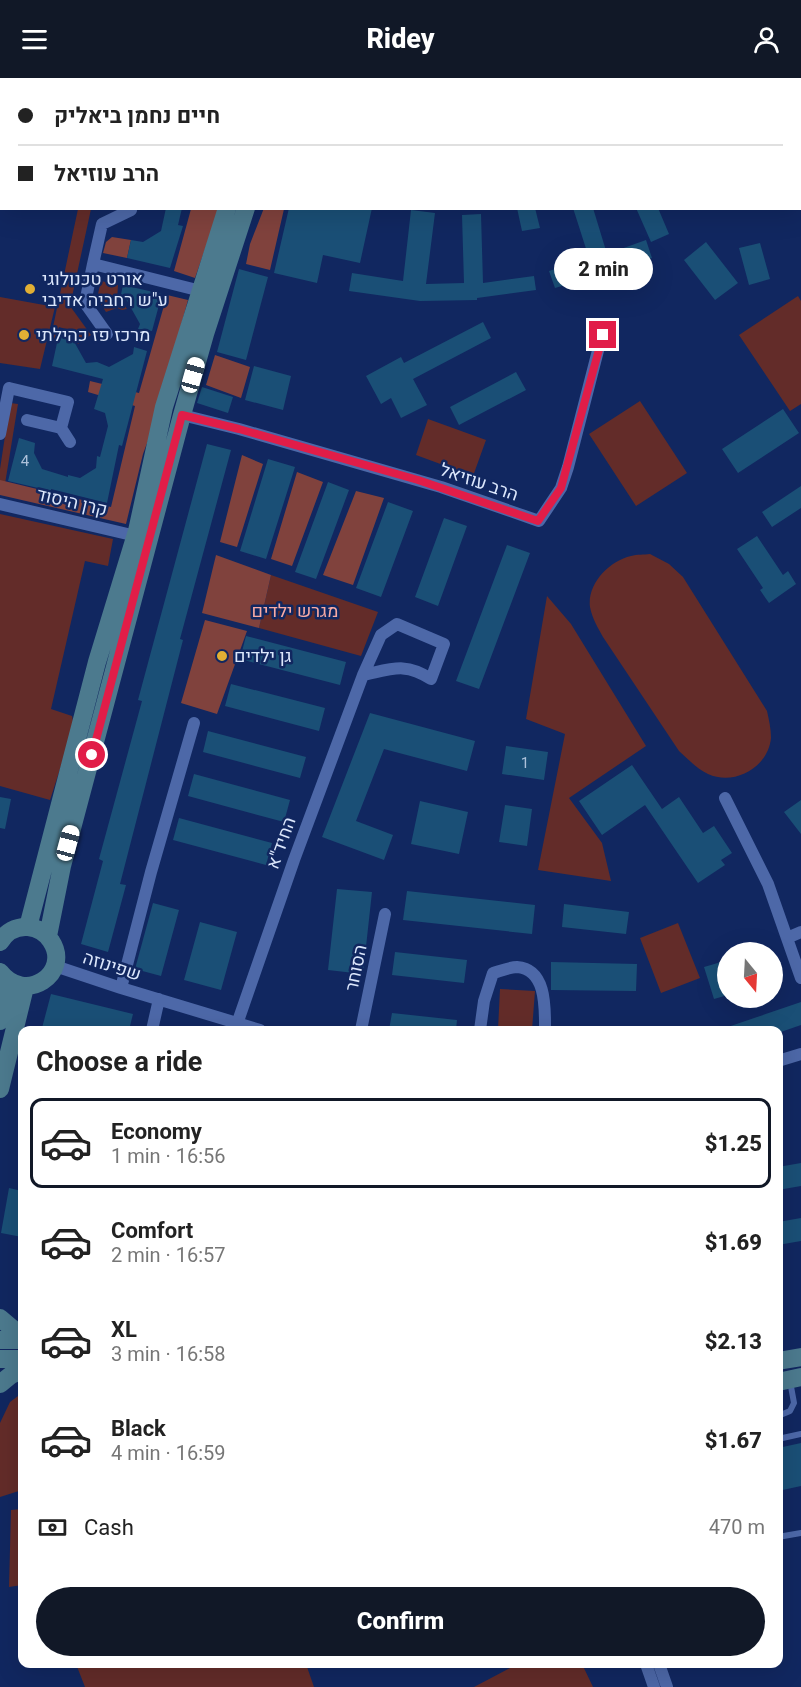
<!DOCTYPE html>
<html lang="en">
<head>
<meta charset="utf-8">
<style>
	body { margin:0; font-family:Roboto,Heebo,sans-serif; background:#f2f2f2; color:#222; height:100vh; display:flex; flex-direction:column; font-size:22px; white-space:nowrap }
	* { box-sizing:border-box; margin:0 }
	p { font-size:20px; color:#767676 }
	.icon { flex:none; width:33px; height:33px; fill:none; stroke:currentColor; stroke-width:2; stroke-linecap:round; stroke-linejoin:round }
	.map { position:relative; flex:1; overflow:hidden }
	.panel { position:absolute; left:18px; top:948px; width:765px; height:642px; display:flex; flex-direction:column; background:#fff; border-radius:12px; box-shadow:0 6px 24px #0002 }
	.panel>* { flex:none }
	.banner { position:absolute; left:0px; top:0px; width:801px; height:132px; box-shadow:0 6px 24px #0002; display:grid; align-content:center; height:132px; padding:0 18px; background:#fff }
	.needle { width:39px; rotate:162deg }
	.fabs { position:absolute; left:717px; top:864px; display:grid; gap:12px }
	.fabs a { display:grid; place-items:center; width:66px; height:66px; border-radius:50%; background:#fff; box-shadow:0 6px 24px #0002; font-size:30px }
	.end { position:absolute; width:27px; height:27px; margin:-14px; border:8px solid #e11d48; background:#fff; box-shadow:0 0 0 3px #fff }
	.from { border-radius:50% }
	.bubble { position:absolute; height:42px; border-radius:21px; background:#fff; box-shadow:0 6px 24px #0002; font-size:20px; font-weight:800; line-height:42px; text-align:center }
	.car { position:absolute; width:18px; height:36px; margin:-18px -9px; border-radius:8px; box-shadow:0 0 4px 2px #0007; background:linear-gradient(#fff 24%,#345 0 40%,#fff 0 76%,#345 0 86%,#fff 0) }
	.banner b { display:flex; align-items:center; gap:21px; height:57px; font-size:22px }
	.banner b+b { border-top:2px solid #e0e0e0 }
	.banner i { width:15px; height:15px; background:#222 }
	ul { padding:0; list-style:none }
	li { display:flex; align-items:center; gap:18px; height:90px; margin:0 12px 9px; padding:0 6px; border:3px solid transparent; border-radius:12px }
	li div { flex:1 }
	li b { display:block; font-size:22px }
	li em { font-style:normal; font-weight:800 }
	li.on { border-color:#111827 }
	li>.icon { width:54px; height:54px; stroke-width:1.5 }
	h2 { padding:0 18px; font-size:27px; line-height:72px }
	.pay { display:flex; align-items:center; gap:15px; height:66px; padding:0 18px; font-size:22px }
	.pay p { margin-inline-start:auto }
	.primary-button { display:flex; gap:12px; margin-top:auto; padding:12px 18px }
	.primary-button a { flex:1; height:69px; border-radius:36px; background:#111827; color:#fff; font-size:24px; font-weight:800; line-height:69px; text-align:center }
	header { display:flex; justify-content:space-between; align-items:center; height:78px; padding:0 18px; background:#111827; color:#fff; font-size:27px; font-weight:800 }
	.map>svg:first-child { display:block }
	.green { fill:#632c29 }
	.forest { fill:#80423d }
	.building { fill:#1a4f76 }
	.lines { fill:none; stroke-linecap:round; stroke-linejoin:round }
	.lane { stroke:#4d68a8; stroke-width:6 }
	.street { stroke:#4d68a8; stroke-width:12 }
	.secondary { stroke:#4c7a8e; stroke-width:18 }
	.route { stroke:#e11d48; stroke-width:8 }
	.poi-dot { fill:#e1af34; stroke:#112760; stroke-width:2 }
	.labels { text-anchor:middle; stroke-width:5; stroke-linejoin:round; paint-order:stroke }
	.number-label { font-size:15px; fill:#acc1da }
	.poi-label { font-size:18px; fill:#dce7fc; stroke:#112760; text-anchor:start }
	.street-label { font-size:18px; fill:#dce7fc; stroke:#112760 }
	.park-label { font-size:18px; fill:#f9aba4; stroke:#112760 }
</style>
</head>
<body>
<header><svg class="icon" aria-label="menu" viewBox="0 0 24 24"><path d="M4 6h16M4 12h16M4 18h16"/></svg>Ridey<svg class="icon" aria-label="person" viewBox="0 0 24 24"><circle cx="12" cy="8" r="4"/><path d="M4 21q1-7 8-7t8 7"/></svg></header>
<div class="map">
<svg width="801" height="1609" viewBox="0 0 801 1609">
	<rect width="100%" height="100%" fill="#112760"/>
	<path class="green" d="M78,131H91L70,228L91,257L78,266L74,259L75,254L59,249L55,264L50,263Z
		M101,203L118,207L117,223L120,221L127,231L122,232L117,230L106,234L97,220Z
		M798,218L801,223V326L790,333L739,257Z
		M0,219L55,229L40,291L0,285Z
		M640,323L687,395L636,428L589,356Z
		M10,325L18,326L4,412L0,411V391Z
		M428,341L486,362L473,398L416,377Z
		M0,436L113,461L108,488L85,483L51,631L72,638L74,648L50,722L0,708Z
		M650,476L669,486L683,499L767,633C769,642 771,651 771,660C768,690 734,708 708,696C697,691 688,681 679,673L603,559C598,550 592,540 590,529C587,506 609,483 631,478C637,476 644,477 650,476Z
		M271,497L378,534L361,578L259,550Z
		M547,518L571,546L646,668L569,720L602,765L611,803L538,792L565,656L526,641Z
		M678,845L700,900L661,915L640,860Z
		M500,911L535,913L532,952H498Z
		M22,1315V1412L0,1419V1345L10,1324Z
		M22,1431V1507L9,1509L11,1432Z
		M76,1586H306L314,1609H85Z
		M526,1586H582L593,1609H474L512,1589Z"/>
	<path class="forest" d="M264,130L284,131L270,192L246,186L250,166Z
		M191,131H219L195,200L174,193Z
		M112,159L131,162L127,180L103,175L106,164Z
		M167,217L188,222L153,349L143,376L126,446L0,417V402L111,429L135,328L88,314L90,303L139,315Z
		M215,277L250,289L241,320L206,307Z
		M242,377L263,386L237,469L220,464Z
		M297,394L323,404L292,488L271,481Z
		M356,413L384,420L353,507L323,497Z
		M216,477L271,497L259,550L202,535Z
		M205,542L247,553L217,636L181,625Z"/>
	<path class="building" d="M166,130H182L178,147L183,148L170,190L127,180L131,162L143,164L161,153Z
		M289,130H372L360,185L323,177L317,205L274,195Z
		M517,130H535L540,150L522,153Z
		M573,130H593L607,176L646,162L652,180L614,193L555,210L549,193L589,180Z
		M636,130H658L669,156L651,164Z
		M411,132L435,135L426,206L464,205L462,137L481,136L483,205L534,198L536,212L477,220V222L420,223L349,213L352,195L403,203Z
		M706,164L738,205L715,222L684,182Z
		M760,165L770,201L749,207L739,170Z
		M239,191L268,199L246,282L217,274Z
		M123,207L162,216L152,253L138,251L140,246L126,221H120Z
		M483,244L491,260L413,301L427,327L401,340L391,320L381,326L366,298L401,279L404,285Z
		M60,251L74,255L72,260L86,285L97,284L109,289L133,276L134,269L147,273L122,368L119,367L107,425L51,411V413L8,403L19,360L35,365L34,375L42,391L68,399V397L80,400L96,390L97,378L100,379L108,348L105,335L94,331L103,301L52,288Z
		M254,288L291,298L283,332L245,322Z
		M516,294L526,312L459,347L450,329Z
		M202,309L233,319L228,335L197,325Z
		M783,331L799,355L738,395L722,371Z
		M207,366L231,372L180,561L183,562L120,806L126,807L108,874L81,866L103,783L99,781L142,623L138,622Z
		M268,381L295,389L266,481L240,473Z
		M328,404L349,412L316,501L295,494Z
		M801,408V430L772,449L762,434Z
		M388,424L413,433L381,519L356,510Z
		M444,440L467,448L438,528L415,519Z
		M757,458L783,497L788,493L796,506L769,525L760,512L763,510L737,471Z
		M507,467L530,475L479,611L456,603Z
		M246,558L346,584L340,607L240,581Z
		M231,606L325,630L319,653L225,628Z
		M370,635L475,663L467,693L384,671L356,743L393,757L384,782L322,759Z
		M208,653L306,679L300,700L203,674Z
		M506,668L548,674L544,702L502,696Z
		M632,687L662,731L679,719L703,755L714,748L732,775L721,782L725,787L698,805L645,727L602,757L579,723Z
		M194,696L290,722L284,744L188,718Z
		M0,719L11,721L5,751L0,750Z
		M801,722V756L784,734Z
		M420,723L468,734L459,776L411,766Z
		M505,727L532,731L527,768L499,764Z
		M179,740L272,765L266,787L173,762Z
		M337,811L372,814L363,896L328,892Z
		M407,813L535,827L532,856L403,842Z
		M153,825L179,832L161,898L135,891Z
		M564,826L629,834L626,856L562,849Z
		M200,844L237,854L221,912L184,902Z
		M395,874L467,882L464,905L392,897Z
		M728,882V917L714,921L704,889Z
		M551,884L637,886L636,913L551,912Z
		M51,916L133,936L129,952H54L42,950Z
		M801,924V947L778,955V952H723L722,951Z
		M392,935L457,942L456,952H389Z
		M801,1085V1108L778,1112V1089Z
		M9,1110L22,1113V1159L1,1155Z
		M801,1140V1163L778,1167V1144Z
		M801,1365V1408L778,1413V1370Z"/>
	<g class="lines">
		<path class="lane" d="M778,1338L790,1333L794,1325L790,1303
			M778,1361L801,1356
			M778,1459L801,1455"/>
		<path class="street" d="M628,0L629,2
			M741,2L743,0
			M800,6L801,8
			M93,186L102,146L131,132
			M107,256L85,225L93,186L201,213
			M182,337L239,351L441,409L539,443L561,410L568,389L602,257
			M27,342L61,350
			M0,356L9,310L68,324L61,350L70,364
			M0,426L136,458
			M725,720L768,806L801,900
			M787,860L801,854
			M55,888L121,910L260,952
			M121,910L151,794L194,645
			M237,946L294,782L363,597L381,557L397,546L444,566L431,601C405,584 392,591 363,597
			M152,952L159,921
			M361,952L385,836
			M480,952L484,923L493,895C500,893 510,889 517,889C547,891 545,931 545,952
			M778,983L801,976
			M646,1586L654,1609
			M659,1586L667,1609"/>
		<path class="secondary" d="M280,2L281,0
			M299,2V0
			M0,9H2
			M0,28H2
			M28,849L97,584L137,453L164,329L227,130
			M48,858L62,788L182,337L205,256L246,130
			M0,864C6,854 16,848 28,849C38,850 46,855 51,863C72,895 25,927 0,894
			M0,943L8,903
			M0,1011L25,909
			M0,1240L13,1251L22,1255
			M0,1262H22
			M0,1281H22
			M778,1283L801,1279
			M778,1304L801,1299
			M0,1306L11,1297L22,1292"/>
	</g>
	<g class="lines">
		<path class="route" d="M92,677L182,337L239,351L418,402L538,443L561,410L603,257"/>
	</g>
	<g class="poi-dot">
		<circle cx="30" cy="211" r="6"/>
		<circle cx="24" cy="257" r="6"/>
		<circle cx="222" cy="578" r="6"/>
	</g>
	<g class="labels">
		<g class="number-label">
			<text x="25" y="388">4</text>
			<text x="525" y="690">1</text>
		</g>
		<g class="poi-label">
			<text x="42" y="207">אורט טכנולוגי<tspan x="42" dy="21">ע"ש רחביה אדיבי</tspan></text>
			<text x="36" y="263">מרכז פז כהילתי</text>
			<text x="234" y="584">גן ילדים</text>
		</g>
		<g class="street-label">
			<text transform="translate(479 404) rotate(19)" y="6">הרב עוזיאל</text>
			<text transform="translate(72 424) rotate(13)" y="6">קרן היסוד</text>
			<text transform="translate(281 765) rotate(-70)" y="6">החיד"א</text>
			<text transform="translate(112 888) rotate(18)" y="6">שפינוזה</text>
			<text transform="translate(356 890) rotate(-78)" y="6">הסוחר</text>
		</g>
		<g class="park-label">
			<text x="295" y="539">מגרש ילדים</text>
		</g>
	</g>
</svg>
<div class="fabs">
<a><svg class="needle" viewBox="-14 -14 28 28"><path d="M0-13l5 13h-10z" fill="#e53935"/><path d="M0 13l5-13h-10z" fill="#767676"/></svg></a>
</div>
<i class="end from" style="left:92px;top:677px"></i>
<i class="end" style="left:603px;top:257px"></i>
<div class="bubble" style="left:554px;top:170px;width:99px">2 min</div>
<i class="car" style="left:193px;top:297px;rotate:16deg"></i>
<i class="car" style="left:68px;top:765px;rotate:15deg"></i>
<div class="banner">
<b><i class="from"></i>חיים נחמן ביאליק</b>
<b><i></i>הרב עוזיאל</b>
</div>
<section class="panel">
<h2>Choose a ride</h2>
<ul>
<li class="on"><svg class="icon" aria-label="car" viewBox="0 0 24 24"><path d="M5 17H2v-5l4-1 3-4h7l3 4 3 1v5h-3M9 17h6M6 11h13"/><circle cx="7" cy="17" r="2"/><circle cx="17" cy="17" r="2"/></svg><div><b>Economy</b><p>1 min · 16:56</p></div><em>$1.25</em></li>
<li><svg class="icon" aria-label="car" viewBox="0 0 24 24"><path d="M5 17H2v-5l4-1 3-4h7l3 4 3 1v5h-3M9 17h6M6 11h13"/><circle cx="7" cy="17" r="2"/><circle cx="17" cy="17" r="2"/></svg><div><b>Comfort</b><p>2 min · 16:57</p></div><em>$1.69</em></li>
<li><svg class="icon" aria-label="car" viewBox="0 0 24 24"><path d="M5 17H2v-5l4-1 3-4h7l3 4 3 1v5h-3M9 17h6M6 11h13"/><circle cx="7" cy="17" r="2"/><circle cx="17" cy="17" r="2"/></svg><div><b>XL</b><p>3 min · 16:58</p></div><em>$2.13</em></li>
<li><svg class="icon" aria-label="car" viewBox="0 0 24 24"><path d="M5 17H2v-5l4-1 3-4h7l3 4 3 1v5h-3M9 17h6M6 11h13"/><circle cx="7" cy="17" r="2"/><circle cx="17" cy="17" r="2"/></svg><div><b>Black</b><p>4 min · 16:59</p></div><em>$1.67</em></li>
</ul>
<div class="pay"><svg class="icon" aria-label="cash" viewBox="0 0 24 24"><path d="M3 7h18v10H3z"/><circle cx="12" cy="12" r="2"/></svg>Cash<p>470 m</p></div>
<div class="primary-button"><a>Confirm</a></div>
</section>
</div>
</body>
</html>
